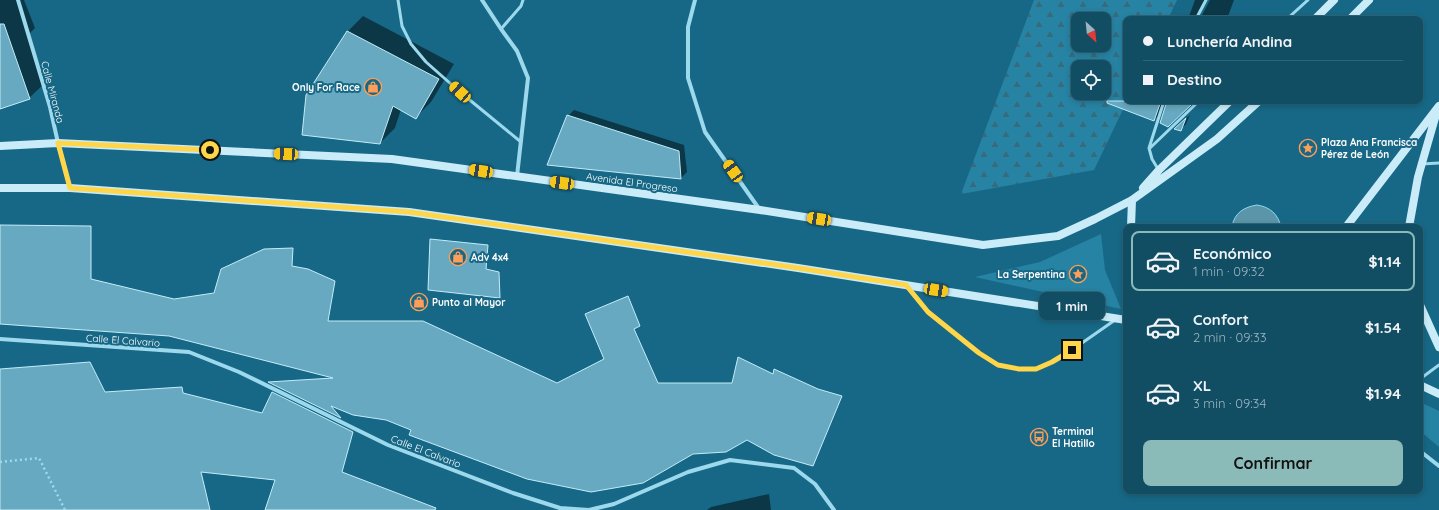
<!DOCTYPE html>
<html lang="es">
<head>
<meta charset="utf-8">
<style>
	body { margin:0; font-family:Quicksand,sans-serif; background:#1a556a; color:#f1f3f6; height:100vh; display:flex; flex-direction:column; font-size:15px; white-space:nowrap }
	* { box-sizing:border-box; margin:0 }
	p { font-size:13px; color:#9cb4bf }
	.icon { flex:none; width:22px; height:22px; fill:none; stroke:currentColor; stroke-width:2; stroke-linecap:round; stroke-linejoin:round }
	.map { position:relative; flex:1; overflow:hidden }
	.details { position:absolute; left:1123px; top:224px; width:300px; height:270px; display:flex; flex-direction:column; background:#114e64; border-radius:8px; box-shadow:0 2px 6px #0003,0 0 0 1px #306578 }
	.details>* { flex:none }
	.banner { position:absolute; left:1123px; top:16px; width:300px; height:88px; border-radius:8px; box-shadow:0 2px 6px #0003,0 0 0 1px #306578; display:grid; align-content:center; height:88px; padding:0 20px; background:#114e64 }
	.needle { width:26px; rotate:153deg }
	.tools { position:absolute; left:1071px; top:12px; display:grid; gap:8px }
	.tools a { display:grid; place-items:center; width:40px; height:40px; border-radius:8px; background:#114e64; box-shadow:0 2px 6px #0003,0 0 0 1px #306578; font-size:20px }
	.end { position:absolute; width:18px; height:18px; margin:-9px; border:5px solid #ffd54a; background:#111; box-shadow:0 0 0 2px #111 }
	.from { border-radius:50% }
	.bubble { position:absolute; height:28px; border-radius:8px; background:#114e64; box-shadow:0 2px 6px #0003,0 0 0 1px #306578; font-size:13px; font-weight:700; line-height:28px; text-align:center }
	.car { position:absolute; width:12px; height:24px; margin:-12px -6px; border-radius:5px; box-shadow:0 0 3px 1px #0007; background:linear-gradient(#f5c518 24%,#345 0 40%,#f5c518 0 76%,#345 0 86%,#f5c518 0) }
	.banner b { display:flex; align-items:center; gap:14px; height:38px; font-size:15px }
	.banner b+b { border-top:1px solid #306578 }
	.banner i { width:10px; height:10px; background:#f1f3f6 }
	ul { padding:7px 0 0; list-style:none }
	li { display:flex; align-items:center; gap:12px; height:60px; margin:0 8px 6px; padding:0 12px; border:2px solid transparent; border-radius:8px }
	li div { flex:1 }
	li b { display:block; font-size:15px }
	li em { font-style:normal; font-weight:700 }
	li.selected { border-color:#8bbbb9 }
	li>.icon { width:36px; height:36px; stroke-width:1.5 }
	.button { display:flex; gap:8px; margin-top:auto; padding:8px 20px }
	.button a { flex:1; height:46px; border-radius:8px; background:#8bbbb9; color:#111; font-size:16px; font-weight:700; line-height:46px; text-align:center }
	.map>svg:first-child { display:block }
	.green { fill:#2783a3 }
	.forest { fill:url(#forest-firs); fill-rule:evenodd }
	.water { fill:#5a95a9; stroke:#90d9f0 }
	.shadow { fill:#0007 }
	.building { fill:#67a9c0; stroke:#c3ecfa }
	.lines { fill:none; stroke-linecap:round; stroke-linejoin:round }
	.path { stroke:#9dd9ed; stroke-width:2.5; stroke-dasharray:2 3; stroke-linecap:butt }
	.lane { stroke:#9dd9ed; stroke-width:3 }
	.street { stroke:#9dd9ed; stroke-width:4 }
	.secondary { stroke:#caecf9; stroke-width:8 }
	.route { stroke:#ffd54a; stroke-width:5 }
	.labels { text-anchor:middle; stroke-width:4; stroke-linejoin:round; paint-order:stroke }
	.poi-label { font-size:10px; font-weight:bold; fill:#fff; stroke:#176886; text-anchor:start }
	.street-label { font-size:10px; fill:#fff; stroke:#176886 }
</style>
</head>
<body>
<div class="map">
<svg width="1439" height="510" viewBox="0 0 1439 510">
	<defs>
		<pattern id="forest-firs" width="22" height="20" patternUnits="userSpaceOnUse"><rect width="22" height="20" fill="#2783a3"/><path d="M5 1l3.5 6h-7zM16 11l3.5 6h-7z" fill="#386a7c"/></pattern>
	</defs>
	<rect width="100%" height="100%" fill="#176886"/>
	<path class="green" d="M1101,234L1105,270L1121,309L975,277L1040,262Z
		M1420,402L1439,411V447L1420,431Z"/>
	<path class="forest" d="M1034,0H1177L1168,19H1126V101H1127L1094,170L961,194ZM1078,19H1104V45H1078ZM1078,67H1104V93H1078Z"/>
	<path class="water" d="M1257,205C1270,207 1278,214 1281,227H1232C1234,213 1244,207 1257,205Z"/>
	<path class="shadow" d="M0,0H24L35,28L27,36L44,84L29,98L0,108Z
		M1195,0H1205L1199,11L1201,17L1210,0H1234L1227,19H1188Z
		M363,16L454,64L431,102L416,117L401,109L395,128L380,143L348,31Z
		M1157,101H1164L1160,114L1154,120Z
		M574,110L684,145L687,172L681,178L549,164L568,116Z
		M1190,115L1186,124L1180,130L1181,123Z
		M769,494L771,510H707L711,507Z"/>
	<path class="building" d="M0,24H4L30,99L0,109Z
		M347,31L439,79L416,119L393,106L380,144L302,135L306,95Z
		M1107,101H1161L1154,121L1107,103Z
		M1167,101H1192L1191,105L1168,127L1160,123Z
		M567,115L679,151L681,179L547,165Z
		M1186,118L1181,131L1174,129Z
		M0,225L91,226V279L174,299L214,293L221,269L264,249L293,248L292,266L308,269L335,281L328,321H423L557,383L604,359L585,314L628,296L640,326L634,329L658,383H732L738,357L773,374L774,369L818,389L842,396L813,466L774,455L747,440L726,452L693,454L643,483L591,492L527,479L409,435L411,430L386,420L353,415L331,406L341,418L268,382L333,378L169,336L0,324Z
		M430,239L488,245L486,269L499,272L500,298L428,290Z
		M90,362L105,392L182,387L183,393L262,413L272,392L353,432L342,472L436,508L435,510H265L275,480L201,472L210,510H0V369Z"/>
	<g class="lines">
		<path class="path" d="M0,462L39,458L65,510"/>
		<path class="lane" d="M398,0L402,26L411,44L426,62L460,92L521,142
			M1196,19L1206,0
			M1287,19L1308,0
			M501,29L521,6L523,0
			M1150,148L1199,101
			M1422,164L1439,163
			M1158,169L1152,159L1149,148L1164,101
			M908,288L928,312L979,353L998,365L1019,369H1036L1052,362L1082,343L1115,320
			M1420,379L1439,365"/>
		<path class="street" d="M18,0L50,107L58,143L70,188
			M482,0L501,29L517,51L528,78L517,176
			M695,0L688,27V78L705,132L760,210
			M0,339L189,352L239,372L388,445L513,493L560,508L589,510L614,504L688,472L730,460L794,468L815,484L834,510
			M1420,451L1439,466"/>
		<path class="secondary" d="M1315,19L1334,0
			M1350,19L1369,0
			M0,146L58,143L392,159L760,210L983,245L1058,236L1095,219L1132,200L1217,139L1259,101
			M0,188H70L409,212L798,268L1126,320
			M1143,188L1159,170L1230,101
			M1131,227L1132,200
			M1346,227L1439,106
			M1409,227L1418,177L1437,111
			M1420,305L1439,347
			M1420,385L1439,394"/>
	</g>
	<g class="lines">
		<path class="route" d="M210,150L58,143L70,188L409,212L798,268L906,285L928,312L979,353L998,365L1019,369H1036L1052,362L1072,350"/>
	</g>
	<defs>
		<symbol id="shop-ring" viewBox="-11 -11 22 22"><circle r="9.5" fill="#176886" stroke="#ff9e59" stroke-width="1.5"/><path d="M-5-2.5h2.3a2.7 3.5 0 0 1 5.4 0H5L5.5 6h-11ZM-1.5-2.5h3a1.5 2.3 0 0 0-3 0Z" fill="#ff9e59"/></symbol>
		<symbol id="sight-ring" viewBox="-11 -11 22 22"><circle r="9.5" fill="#176886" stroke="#ff9e59" stroke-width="1.5"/><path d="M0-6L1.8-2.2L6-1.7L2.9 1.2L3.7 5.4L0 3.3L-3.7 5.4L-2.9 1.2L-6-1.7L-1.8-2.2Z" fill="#ff9e59"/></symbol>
		<symbol id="bus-ring" viewBox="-11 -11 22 22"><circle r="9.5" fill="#176886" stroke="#ff9e59" stroke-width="1.5"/><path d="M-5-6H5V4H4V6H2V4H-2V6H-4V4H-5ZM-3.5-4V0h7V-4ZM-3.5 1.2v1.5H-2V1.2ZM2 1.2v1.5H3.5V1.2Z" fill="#ff9e59"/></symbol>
	</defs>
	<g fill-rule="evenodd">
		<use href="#shop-ring" x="363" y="77" width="20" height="20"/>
		<use href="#sight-ring" x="1298" y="138" width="20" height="20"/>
		<use href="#shop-ring" x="448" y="247" width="20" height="20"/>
		<use href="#sight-ring" x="1068" y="264" width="20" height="20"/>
		<use href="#shop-ring" x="409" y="292" width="20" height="20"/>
		<use href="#bus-ring" x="1029" y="427" width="20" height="20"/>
	</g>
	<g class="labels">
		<g class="poi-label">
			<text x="360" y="91" text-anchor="end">Only For Race</text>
			<text x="1321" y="146">Plaza Ana Francisca<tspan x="1321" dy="12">Pérez de León</tspan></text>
			<text x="471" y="261">Adv 4x4</text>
			<text x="1065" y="278" text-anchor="end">La Serpentina</text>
			<text x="432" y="306">Punto al Mayor</text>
			<text x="1052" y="435">Terminal<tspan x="1052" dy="12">El Hatillo</tspan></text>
		</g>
		<g class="street-label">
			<text transform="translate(53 92) rotate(75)" y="4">Calle Miranda</text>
			<text transform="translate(632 182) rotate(8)" y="4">Avenida El Progreso</text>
			<text transform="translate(123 340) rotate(4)" y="4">Calle El Calvario</text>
			<text transform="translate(426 451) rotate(21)" y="4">Calle El Calvario</text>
		</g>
	</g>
</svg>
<div class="tools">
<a><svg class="needle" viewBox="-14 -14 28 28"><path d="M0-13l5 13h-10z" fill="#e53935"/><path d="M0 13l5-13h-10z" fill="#9cb4bf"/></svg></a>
<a><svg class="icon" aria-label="locate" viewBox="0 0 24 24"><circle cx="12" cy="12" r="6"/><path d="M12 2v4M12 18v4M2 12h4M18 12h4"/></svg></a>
</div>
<i class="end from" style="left:210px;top:150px"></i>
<i class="end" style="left:1072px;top:350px"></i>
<div class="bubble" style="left:1039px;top:292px;width:66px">1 min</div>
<i class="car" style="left:460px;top:92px;rotate:312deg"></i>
<i class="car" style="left:286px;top:154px;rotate:273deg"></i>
<i class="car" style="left:481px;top:171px;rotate:279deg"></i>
<i class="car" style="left:733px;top:171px;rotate:325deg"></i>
<i class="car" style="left:562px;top:183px;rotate:278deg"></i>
<i class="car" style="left:819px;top:219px;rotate:279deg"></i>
<i class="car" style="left:936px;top:290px;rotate:99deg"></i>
<div class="banner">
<b><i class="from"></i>Lunchería Andina</b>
<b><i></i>Destino</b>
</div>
<section class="details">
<ul>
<li class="selected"><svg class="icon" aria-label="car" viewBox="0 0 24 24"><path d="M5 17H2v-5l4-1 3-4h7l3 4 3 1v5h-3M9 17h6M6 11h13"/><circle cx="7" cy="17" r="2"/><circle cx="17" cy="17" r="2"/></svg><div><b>Económico</b><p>1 min · 09:32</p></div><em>$1.14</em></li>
<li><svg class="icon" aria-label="car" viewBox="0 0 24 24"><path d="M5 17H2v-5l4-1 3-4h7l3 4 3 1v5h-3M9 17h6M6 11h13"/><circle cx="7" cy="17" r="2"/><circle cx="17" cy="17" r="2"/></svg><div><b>Confort</b><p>2 min · 09:33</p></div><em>$1.54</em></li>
<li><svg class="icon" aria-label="car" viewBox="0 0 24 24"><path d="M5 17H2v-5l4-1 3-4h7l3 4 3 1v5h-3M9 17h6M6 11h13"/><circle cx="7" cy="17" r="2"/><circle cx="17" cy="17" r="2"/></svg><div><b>XL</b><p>3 min · 09:34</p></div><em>$1.94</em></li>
</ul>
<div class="button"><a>Confirmar</a></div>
</section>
</div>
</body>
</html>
